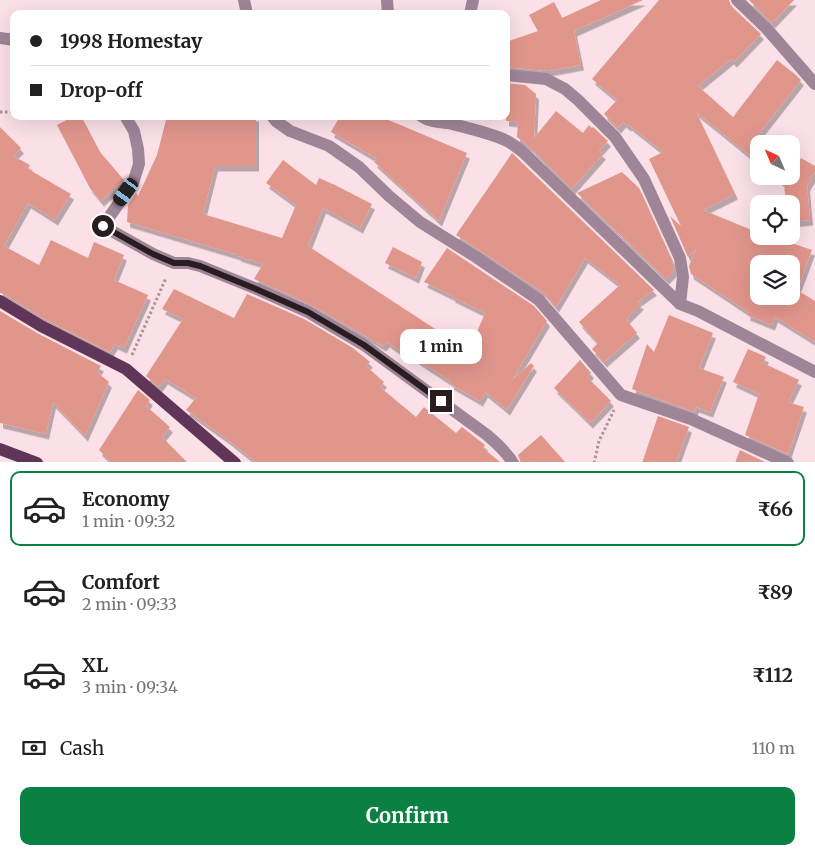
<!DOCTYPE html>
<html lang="en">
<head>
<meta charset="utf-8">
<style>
	body { margin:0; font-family:Merriweather,serif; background:#f6f6f6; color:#202124; height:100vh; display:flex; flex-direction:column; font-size:19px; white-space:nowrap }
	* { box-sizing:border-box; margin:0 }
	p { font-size:16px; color:#757577 }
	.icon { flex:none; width:28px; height:28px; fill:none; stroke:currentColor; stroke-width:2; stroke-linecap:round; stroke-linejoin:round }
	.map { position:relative; height:462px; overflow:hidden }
	.details { display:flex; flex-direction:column; background:#fff; flex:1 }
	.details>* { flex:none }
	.guide { position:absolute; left:10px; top:10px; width:500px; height:110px; border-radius:10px; box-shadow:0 5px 20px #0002; display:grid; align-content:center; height:110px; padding:0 20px; background:#fff }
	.needle { width:32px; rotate:316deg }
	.buttons { position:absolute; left:750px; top:135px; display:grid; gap:10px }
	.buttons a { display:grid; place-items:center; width:50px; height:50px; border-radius:10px; background:#fff; box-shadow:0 5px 20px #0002; font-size:25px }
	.end { position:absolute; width:22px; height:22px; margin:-11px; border:6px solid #291d20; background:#fff; box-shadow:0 0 0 2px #fff }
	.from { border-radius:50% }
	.bubble { position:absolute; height:35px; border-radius:10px; background:#fff; box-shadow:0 5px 20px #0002; font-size:16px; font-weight:700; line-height:35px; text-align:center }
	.car { position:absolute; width:15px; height:30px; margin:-15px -8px; border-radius:6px; box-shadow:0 0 4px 1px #0007; background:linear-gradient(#222 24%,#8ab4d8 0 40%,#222 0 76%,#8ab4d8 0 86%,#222 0) }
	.guide b { display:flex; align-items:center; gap:18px; height:48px; font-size:19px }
	.guide b+b { border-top:1px solid #e0e0e0 }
	.guide i { width:12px; height:12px; background:#202124 }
	ul { padding:9px 0 0; list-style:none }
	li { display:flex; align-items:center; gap:15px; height:75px; margin:0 10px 8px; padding:0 10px; border:2px solid transparent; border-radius:10px }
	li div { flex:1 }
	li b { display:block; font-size:19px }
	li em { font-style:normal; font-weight:700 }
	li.selected { border-color:#0b8043 }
	li>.icon { width:45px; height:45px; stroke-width:1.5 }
	.pay { display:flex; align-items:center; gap:12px; height:55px; padding:0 20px; font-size:19px }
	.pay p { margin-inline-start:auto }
	.button { display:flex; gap:10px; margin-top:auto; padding:10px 20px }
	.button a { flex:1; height:58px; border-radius:10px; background:#0b8043; color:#fff; font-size:20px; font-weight:700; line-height:58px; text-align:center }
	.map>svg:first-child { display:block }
	.building { fill:#e1968c; fill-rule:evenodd; filter:url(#shadow) }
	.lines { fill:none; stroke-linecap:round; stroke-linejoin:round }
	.path { stroke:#a99499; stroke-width:3; stroke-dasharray:2.5 2.5; stroke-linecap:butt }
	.minor { stroke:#9f8598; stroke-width:12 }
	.major { stroke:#603557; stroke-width:12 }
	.route { stroke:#291d20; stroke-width:6 }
</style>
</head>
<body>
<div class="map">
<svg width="815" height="463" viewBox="0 0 815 463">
	<defs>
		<filter id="shadow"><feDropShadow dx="3" dy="5.5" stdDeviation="0" flood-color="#0004"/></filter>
	</defs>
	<rect width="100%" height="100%" fill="#fbe0e7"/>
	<path class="building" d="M601,0H643L574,31L581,65L548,71L506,67V42L538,31L529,15L554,2L562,18Z
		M659,0H729L731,6L761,34L734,62L731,59L698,86L733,117L777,60L796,75L801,80L758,135L770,144H759V163L696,112L735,194L703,210L759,233V236H767L773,239L774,237L812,250L797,290L815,301V342L775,317L772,325L747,315L748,312L691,274L689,266L697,248L688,257L670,216L681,226L649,159L663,152L629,125L628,126L623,122L618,128L604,114L617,100L592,79ZM759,264H791V296H759Z
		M749,0H794L772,23Z
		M506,83L525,85L536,94L534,138L556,111L583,133L589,125L592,128L593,127L608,141L599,151L603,154L572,189L530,147L517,137L518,122L506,121Z
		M74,116H81L100,152L124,180L101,201L90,188L57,125Z
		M167,116H256V166H215L203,214L282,238L296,205L266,183L283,160L316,185L319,178L335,185L372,204L360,228L323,208L308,246L469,351L485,313L452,297L453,296L424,282L447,248L534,306L547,321L512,380L531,363L534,366L507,410L485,392L480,401L450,384L451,382L401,349L400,351L387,342L383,346L311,305L254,279L263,264L238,256V255L127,222L128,205L136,193L138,196L157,155Z
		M340,116H379L467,153L439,221L374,162L377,159L331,132Z
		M0,127L21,148L13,156L30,165L28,169L71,194L55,220L28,203L4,246L39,265L51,240L88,258L94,242L124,255L114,280L148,295L124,348L115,344L110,352L45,319L4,294L0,293Z
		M512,153L654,290L637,302L641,304L626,319L637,333L604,362L592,349L598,343L579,322L620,285L585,258L556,307L544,293L456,235Z
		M801,158L815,166V172L807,186L810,220L791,222V204H786L784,184L775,176H791V160L797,165Z
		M622,172L639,188L672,260L674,271L666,279L577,193Z
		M393,247L422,262L416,278L385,263Z
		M174,289L234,318L247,294L304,319L353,348L370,362L366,366L384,382L380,387L416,417L424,407L456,433L462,427L485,445L483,448L501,463H257L227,439L186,410L196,398L165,379L159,387L146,376L183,319L162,309Z
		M0,311L37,333L101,366L97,372L109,382L85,436L53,403L46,434L0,423Z
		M669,315L713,333L699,368L724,377L710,412L696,407L694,412L632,389L647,344L654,352Z
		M748,349L766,357L763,363L799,380L788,402L804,407L788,454L745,435L759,394L733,382Z
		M580,360L591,373L587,377L611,401L590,423L554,388Z
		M138,390L150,400L146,406L170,427L162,437L188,463H112L99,450Z
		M658,416L689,427L676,463H642Z
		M541,435L566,463H521L518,455Z
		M740,450L767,463H735Z"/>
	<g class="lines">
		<path class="path" d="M0,112H14
			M132,355L166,278
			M594,463L599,441L614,410"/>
		<path class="minor" d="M244,0L247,14
			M387,0L388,14
			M737,0L767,29L815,84
			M470,14L473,0
			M0,38L14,40
			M506,75L546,79L565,89L578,100L615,137L644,179L680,258L683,277L680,304L698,311L815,372
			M125,116L134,131L138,149L139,164L133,183L103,226L153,254L174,263H188L200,266L257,289L308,312L364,345L487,435C496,443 506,451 513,463
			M272,116L276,121L290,131L329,146L359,167L389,196L420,222L476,257L539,300L621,395L691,419L788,463
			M421,116C430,122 438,122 448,123C464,127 490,133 505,140C512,143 518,148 524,153L680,304"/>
		<path class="major" d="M0,301L41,326L126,369L235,463
			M0,449L37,463"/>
	</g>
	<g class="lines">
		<path class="route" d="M103,226L153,254L174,263H188L200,266L256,289L308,312L364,345L441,401"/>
	</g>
</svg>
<div class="buttons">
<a><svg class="needle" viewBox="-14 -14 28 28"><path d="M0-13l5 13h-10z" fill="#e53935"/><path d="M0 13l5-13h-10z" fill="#757577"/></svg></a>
<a><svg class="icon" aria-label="locate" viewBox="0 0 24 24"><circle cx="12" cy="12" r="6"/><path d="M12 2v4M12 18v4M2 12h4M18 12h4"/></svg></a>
<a><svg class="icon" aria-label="layers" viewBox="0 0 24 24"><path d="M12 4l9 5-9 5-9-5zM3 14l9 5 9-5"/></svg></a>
</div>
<i class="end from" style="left:103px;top:226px"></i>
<i class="end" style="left:441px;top:401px"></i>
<div class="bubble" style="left:400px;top:329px;width:82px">1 min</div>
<i class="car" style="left:126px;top:192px;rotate:216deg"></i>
<div class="guide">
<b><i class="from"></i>1998 Homestay</b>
<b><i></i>Drop-off</b>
</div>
</div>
<section class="details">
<ul>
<li class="selected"><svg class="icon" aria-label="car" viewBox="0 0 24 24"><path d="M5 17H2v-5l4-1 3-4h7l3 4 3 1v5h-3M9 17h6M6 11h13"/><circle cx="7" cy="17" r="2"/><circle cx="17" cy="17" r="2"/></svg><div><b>Economy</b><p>1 min · 09:32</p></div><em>₹66</em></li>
<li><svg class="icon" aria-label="car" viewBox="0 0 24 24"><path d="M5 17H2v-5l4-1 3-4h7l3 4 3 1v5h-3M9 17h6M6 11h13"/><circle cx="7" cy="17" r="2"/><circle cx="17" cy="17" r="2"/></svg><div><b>Comfort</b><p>2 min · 09:33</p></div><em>₹89</em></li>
<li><svg class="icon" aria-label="car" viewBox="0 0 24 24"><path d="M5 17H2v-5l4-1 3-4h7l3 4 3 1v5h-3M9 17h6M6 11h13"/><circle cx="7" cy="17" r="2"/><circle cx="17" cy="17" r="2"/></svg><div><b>XL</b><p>3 min · 09:34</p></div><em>₹112</em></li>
</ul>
<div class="pay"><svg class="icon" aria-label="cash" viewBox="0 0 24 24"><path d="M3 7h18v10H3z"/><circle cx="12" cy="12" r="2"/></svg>Cash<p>110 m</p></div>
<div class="button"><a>Confirm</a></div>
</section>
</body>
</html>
